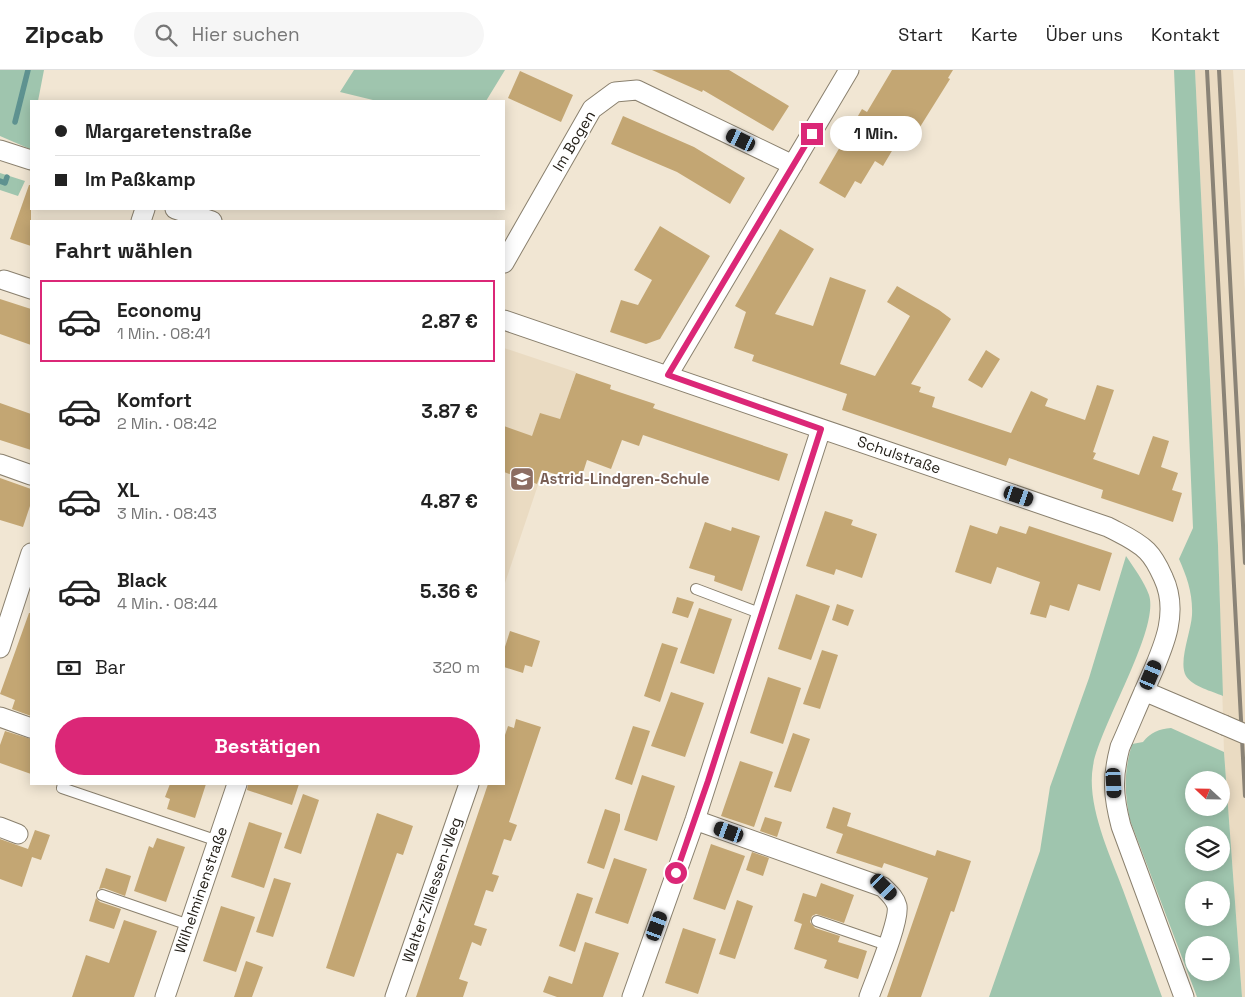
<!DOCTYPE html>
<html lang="de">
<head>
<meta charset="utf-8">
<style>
	body { margin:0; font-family:"Space Grotesk",sans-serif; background:#f6f6f6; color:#222; height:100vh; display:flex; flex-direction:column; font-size:19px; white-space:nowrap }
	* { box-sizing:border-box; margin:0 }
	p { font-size:16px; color:#767676 }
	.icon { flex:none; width:28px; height:28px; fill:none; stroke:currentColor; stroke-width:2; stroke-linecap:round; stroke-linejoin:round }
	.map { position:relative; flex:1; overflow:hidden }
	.sheet { position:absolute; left:30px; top:150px; width:475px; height:565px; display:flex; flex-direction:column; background:#fff; border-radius:0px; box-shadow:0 2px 12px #0003 }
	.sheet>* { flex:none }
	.guide { position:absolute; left:30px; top:30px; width:475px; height:110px; border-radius:0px; box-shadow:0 2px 12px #0003; display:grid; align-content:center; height:110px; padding:0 25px; background:#fff }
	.needle { width:32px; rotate:292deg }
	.buttons { position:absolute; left:1185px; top:701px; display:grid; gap:10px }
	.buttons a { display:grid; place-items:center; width:45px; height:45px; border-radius:50%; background:#fff; box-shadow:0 2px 12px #0003; font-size:25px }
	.end { position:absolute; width:22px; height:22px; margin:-11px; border:6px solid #db2777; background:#fff; box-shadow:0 0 0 2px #fff }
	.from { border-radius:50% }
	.bubble { position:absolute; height:35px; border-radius:18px; background:#fff; box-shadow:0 2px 12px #0003; font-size:16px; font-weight:700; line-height:35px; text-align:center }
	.car { position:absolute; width:15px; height:30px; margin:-15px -8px; border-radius:6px; box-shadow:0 0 4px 1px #0007; background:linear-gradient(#222 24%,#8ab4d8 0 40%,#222 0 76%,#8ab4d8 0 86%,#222 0) }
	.guide b { display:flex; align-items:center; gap:18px; height:48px; font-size:19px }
	.guide b+b { border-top:1px solid #e0e0e0 }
	.guide i { width:12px; height:12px; background:#222 }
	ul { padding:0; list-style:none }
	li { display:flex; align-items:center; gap:15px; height:82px; margin:0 10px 8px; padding:0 15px; border:2px solid transparent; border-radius:0px }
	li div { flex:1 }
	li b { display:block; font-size:19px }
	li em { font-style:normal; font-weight:700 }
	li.on { border-color:#db2777 }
	li>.icon { width:45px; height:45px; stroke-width:1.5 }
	h2 { padding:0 25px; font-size:22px; line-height:60px }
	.pay { display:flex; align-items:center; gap:12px; height:55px; padding:0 25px; font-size:19px }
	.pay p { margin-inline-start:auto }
	.button { display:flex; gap:10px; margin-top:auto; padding:10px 25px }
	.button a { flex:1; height:58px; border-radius:30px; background:#db2777; color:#fff; font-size:20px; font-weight:700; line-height:58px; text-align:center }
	header { display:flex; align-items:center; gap:30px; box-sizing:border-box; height:70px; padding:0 25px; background:#fff; border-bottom:1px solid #e0e0e0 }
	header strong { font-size:24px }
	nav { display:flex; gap:28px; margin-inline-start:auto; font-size:18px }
	.search { width:350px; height:45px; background:#f6f6f6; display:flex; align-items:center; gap:12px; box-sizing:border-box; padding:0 18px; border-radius:28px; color:#767676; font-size:19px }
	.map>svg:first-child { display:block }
	.built { fill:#eadbc2 }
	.green { fill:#9fc5ae; fill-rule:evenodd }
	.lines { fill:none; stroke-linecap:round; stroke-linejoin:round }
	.stream { stroke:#5e9290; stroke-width:5.5 }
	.building { fill:#c3a673 }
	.service-casing { stroke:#8a806e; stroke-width:12 }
	.minor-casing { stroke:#8a806e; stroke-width:21 }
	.service { stroke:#fff; stroke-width:10 }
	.minor { stroke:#fff; stroke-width:19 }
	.rail { stroke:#8a8376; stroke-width:4 }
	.minor-bridge-casing { stroke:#8a806e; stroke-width:21; stroke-linecap:butt }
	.minor-bridge { stroke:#fff; stroke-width:19 }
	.route { stroke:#db2777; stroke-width:6 }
	.labels { text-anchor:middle; stroke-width:4; stroke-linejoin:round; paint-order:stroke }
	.street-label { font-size:15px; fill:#25211a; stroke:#fff }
	.education-label { font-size:15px; font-weight:bold; fill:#785e54; stroke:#fff; text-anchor:start }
</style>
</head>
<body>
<header>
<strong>Zipcab</strong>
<div class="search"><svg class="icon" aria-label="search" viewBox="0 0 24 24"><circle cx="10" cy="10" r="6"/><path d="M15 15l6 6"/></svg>Hier suchen</div>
<nav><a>Start</a><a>Karte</a><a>Über uns</a><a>Kontakt</a></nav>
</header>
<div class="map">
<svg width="1245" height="927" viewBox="0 0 1245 927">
	<rect width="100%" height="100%" fill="#f1e6d3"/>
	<path class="built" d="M1195,0H1233L1236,44L1245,222V927H1242L1224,682L1218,475Z
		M504,278L576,302L504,516Z"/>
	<path class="green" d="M0,0H44L38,31H31L30,79L0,66Z
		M354,0H505L486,31H377L340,22Z
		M1174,0H1195L1218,475L1223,626C1212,621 1193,617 1186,606C1178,592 1191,562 1192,545C1193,524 1187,507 1179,489L1193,458Z
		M0,103L25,111L18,126L0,120Z
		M1126,486C1134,498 1144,511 1149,525C1160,559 1100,655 1093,696C1086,735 1110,785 1123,820C1136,856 1149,891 1162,927H989L1040,781L1050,717L1089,608Z
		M1171,658L1224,682L1242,927H1197L1130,750C1124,721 1124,702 1132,674L1143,672C1151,662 1159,659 1171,658ZM1194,710H1221V738H1194ZM1194,765H1221V792H1194ZM1194,820H1221V848H1194ZM1194,875H1221V902H1194Z"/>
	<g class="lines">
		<path class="stream" d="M15,52L28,0
			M0,111L5,113L7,107"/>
	</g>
	<path class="building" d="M652,0H729L789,36L773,61L703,20L702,22Z
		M892,0H953L948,8L950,9L920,57L909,52L883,96L875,91L861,114L855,111L845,128L819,113L862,39L867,42Z
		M520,1L573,25L561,52L508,28Z
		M623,46L694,77L745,108L730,134L677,102L611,74Z
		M29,115H31V176L10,169Z
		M660,156L710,186L660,269L646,274L610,262L621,230L638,235L652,210L634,200Z
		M780,159L814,179L775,244L813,256L830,207L866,220L840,294L875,306L910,246L887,232L897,216L939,240L951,249L911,314L921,317L919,322L935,327L932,337L1011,363L1031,321L1048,329L1045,336L1085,350L1097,315L1114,320L1093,382L1096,383L1093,389L1139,405L1153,366L1169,371L1161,397L1178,403L1172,420L1182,423L1173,452L1101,428L1103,420L1009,388L1006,396L842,340L847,324L752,291L754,285L734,278L746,242L735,236Z
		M0,229L31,239V275L0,264Z
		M986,280L1000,289L982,318L968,310Z
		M576,303L611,315L610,319L655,334L653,338L788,384L779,411L643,365L639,376L622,370L611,399L587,390L580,412L542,400L537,414L504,402V356L532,366L540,343L560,349Z
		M0,333L31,344V380L0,370Z
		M0,408L31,419V433L23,457L0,450Z
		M825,441L853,450L851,455L877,464L862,508L836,499L834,505L806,496Z
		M705,452L731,461L732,457L760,466L742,521L714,511L715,506L689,498Z
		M970,455L997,464L1000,456L1026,464L1029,456L1112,483L1100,521L1078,514L1069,541L1050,535L1046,548L1030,544L1040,512L997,497L991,514L955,502Z
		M796,524L830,536L811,590L778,579Z
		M677,527L694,532L688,548L672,543Z
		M837,534L854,540L848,556L832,550Z
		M699,538L732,549L714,604L680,593Z
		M29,543H31V646L12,639L15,630L0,624Z
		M510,561L540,571L532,597L525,595L523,603L504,597V580Z
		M662,573L678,578L660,632L644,626Z
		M822,580L838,585L820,639L803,634Z
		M768,607L801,618L783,674L750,663Z
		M671,622L704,633L685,687L651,676Z
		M516,649L541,657L509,752L517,755L511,771L504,769L492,804L499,806L493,822L486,820L474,855L487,859L484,867L481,876L472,872L459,909L468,912L463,927H416L488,714H504V668L508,656L514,658Z
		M633,656L650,661L632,715L615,709Z
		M5,661L31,669V704L0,693V675Z
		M793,663L810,669L791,722L774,717Z
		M740,691L773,702L754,757L721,746Z
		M642,705L675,716L657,771L624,760Z
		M170,714H206L195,748L167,739L170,729L165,727Z
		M248,714H299L292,735L247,720Z
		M303,724L319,730L301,784L284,778Z
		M833,737L851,743L847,756L935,786L937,780L971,791L954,842L951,841L921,927H887L928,808L884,793L882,798L836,783L843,764L826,758Z
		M605,739L620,744V751L604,799L587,793Z
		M377,743L413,756L403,785L397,783L354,907L326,898Z
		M765,747L782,752L777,767L760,761Z
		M249,752L282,763L264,818L231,807Z
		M35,760L50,765L41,790L32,787L22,817L0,809V769L28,779Z
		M157,768L185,777L166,832L134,821L149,776L153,778Z
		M711,774L745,786L725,840L693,829Z
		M752,782L769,788L763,806L746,800Z
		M614,788L647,799L628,854L595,843Z
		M106,798L131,806L125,826L104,818L99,819Z
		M274,808L291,813L273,867L256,862Z
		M821,813L854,825L844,853L816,844L812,846L810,852L815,858L840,866L838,872L867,881L858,909L824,898L827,890L794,879L802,854L794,851L803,823L816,827Z
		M577,823L593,828L575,882L559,876Z
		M96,828L100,832L121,839L114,859L89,851Z
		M737,830L753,836L735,889L719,884Z
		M221,836L255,847L236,902L203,891Z
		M124,850L157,861L134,927H72L86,885L109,893Z
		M683,858L716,869L698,924L665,913Z
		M585,872L619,883L603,927H557L543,922L549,906L572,914Z
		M246,891L263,897L252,927H234Z"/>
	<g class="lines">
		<defs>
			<path id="service" d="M696,519L762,544
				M63,714L62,718L218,771
				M102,825L189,855
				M817,851L887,875"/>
			<path id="minor" d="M0,80L31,90
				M175,139L212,151
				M141,151L145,139
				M504,193L592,39L615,22L637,20L793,95
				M4,210L31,219
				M504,250L1108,457C1121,464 1136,470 1147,481C1154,488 1159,498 1163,507C1181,545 1161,582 1146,617C1137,637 1129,657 1120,677C1112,708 1113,725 1121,756L1184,927
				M668,305L849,0
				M0,394L31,405
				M0,578L31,483
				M1144,621L1224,655
				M0,647L31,658
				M695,750L883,817C889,823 895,828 897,836C900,851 875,910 869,927
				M0,757L18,764
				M165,927L237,714
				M395,927L469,714
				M632,927L695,750L821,359"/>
		</defs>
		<use href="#service" class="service-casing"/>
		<use href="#minor" class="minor-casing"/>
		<use href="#service" class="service"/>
		<use href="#minor" class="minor"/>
		<path class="rail" d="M1207,0L1245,726
			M1219,0L1245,493"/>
		<defs>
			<path id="minor-bridge" d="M1224,655L1245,664"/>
		</defs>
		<use href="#minor-bridge" class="minor-bridge-casing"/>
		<use href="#minor-bridge" class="minor-bridge"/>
	</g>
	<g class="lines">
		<path class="route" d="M676,803L708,711L821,359L668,305L812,64"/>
	</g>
	<defs>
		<symbol id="school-square" viewBox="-11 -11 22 22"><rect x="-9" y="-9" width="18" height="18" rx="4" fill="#8d6e63" stroke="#fff"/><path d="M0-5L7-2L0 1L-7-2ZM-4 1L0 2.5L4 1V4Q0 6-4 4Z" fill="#fff"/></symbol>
	</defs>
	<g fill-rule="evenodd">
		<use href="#school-square" x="508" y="395" width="28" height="28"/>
	</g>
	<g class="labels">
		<g class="street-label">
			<text transform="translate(574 71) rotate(-59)" y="5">Im Bogen</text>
			<text transform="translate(899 385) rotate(19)" y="5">Schulstraße</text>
			<text transform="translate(201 820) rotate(-71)" y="5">Wilhelminenstraße</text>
			<text transform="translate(432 820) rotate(-71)" y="5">Walter-Zillessen-Weg</text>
		</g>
		<g class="education-label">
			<text x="540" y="414">Astrid-Lindgren-Schule</text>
		</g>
	</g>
</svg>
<div class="buttons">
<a><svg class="needle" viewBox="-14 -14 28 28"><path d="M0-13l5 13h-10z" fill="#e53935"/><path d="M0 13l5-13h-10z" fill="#767676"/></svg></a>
<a><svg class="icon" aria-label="layers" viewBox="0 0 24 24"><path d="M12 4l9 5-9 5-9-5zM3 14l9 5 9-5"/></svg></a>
<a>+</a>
<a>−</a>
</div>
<i class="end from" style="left:676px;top:803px"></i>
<i class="end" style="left:812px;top:64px"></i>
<div class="bubble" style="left:830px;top:46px;width:92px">1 Min.</div>
<i class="car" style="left:741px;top:70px;rotate:296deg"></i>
<i class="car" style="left:1019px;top:426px;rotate:109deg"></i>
<i class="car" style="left:1151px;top:605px;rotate:23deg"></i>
<i class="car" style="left:1114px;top:713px;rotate:177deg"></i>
<i class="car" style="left:729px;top:762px;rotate:290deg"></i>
<i class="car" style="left:884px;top:817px;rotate:135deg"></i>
<i class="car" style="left:657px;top:856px;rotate:20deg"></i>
<div class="guide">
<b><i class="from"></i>Margaretenstraße</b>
<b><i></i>Im Paßkamp</b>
</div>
<section class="sheet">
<h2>Fahrt wählen</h2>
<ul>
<li class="on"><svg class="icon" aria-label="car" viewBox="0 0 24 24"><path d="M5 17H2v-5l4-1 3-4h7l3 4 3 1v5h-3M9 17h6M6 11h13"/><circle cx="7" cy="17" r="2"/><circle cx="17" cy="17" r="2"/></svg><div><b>Economy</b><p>1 Min. · 08:41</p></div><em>2.87 €</em></li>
<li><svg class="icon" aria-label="car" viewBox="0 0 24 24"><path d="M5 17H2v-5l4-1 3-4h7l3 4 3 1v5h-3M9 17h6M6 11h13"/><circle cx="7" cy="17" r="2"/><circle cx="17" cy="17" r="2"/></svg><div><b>Komfort</b><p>2 Min. · 08:42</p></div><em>3.87 €</em></li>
<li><svg class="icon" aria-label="car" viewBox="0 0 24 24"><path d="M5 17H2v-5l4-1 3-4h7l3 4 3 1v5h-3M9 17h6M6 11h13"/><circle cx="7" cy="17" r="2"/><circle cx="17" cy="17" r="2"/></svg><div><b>XL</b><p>3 Min. · 08:43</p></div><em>4.87 €</em></li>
<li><svg class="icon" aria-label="car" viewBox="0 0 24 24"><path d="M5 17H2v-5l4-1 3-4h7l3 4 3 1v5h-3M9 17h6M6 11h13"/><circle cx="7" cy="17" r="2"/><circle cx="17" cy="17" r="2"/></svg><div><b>Black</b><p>4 Min. · 08:44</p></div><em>5.36 €</em></li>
</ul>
<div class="pay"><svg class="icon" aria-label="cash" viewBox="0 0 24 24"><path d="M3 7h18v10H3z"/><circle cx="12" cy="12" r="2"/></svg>Bar<p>320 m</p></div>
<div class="button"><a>Bestätigen</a></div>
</section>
</div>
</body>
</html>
